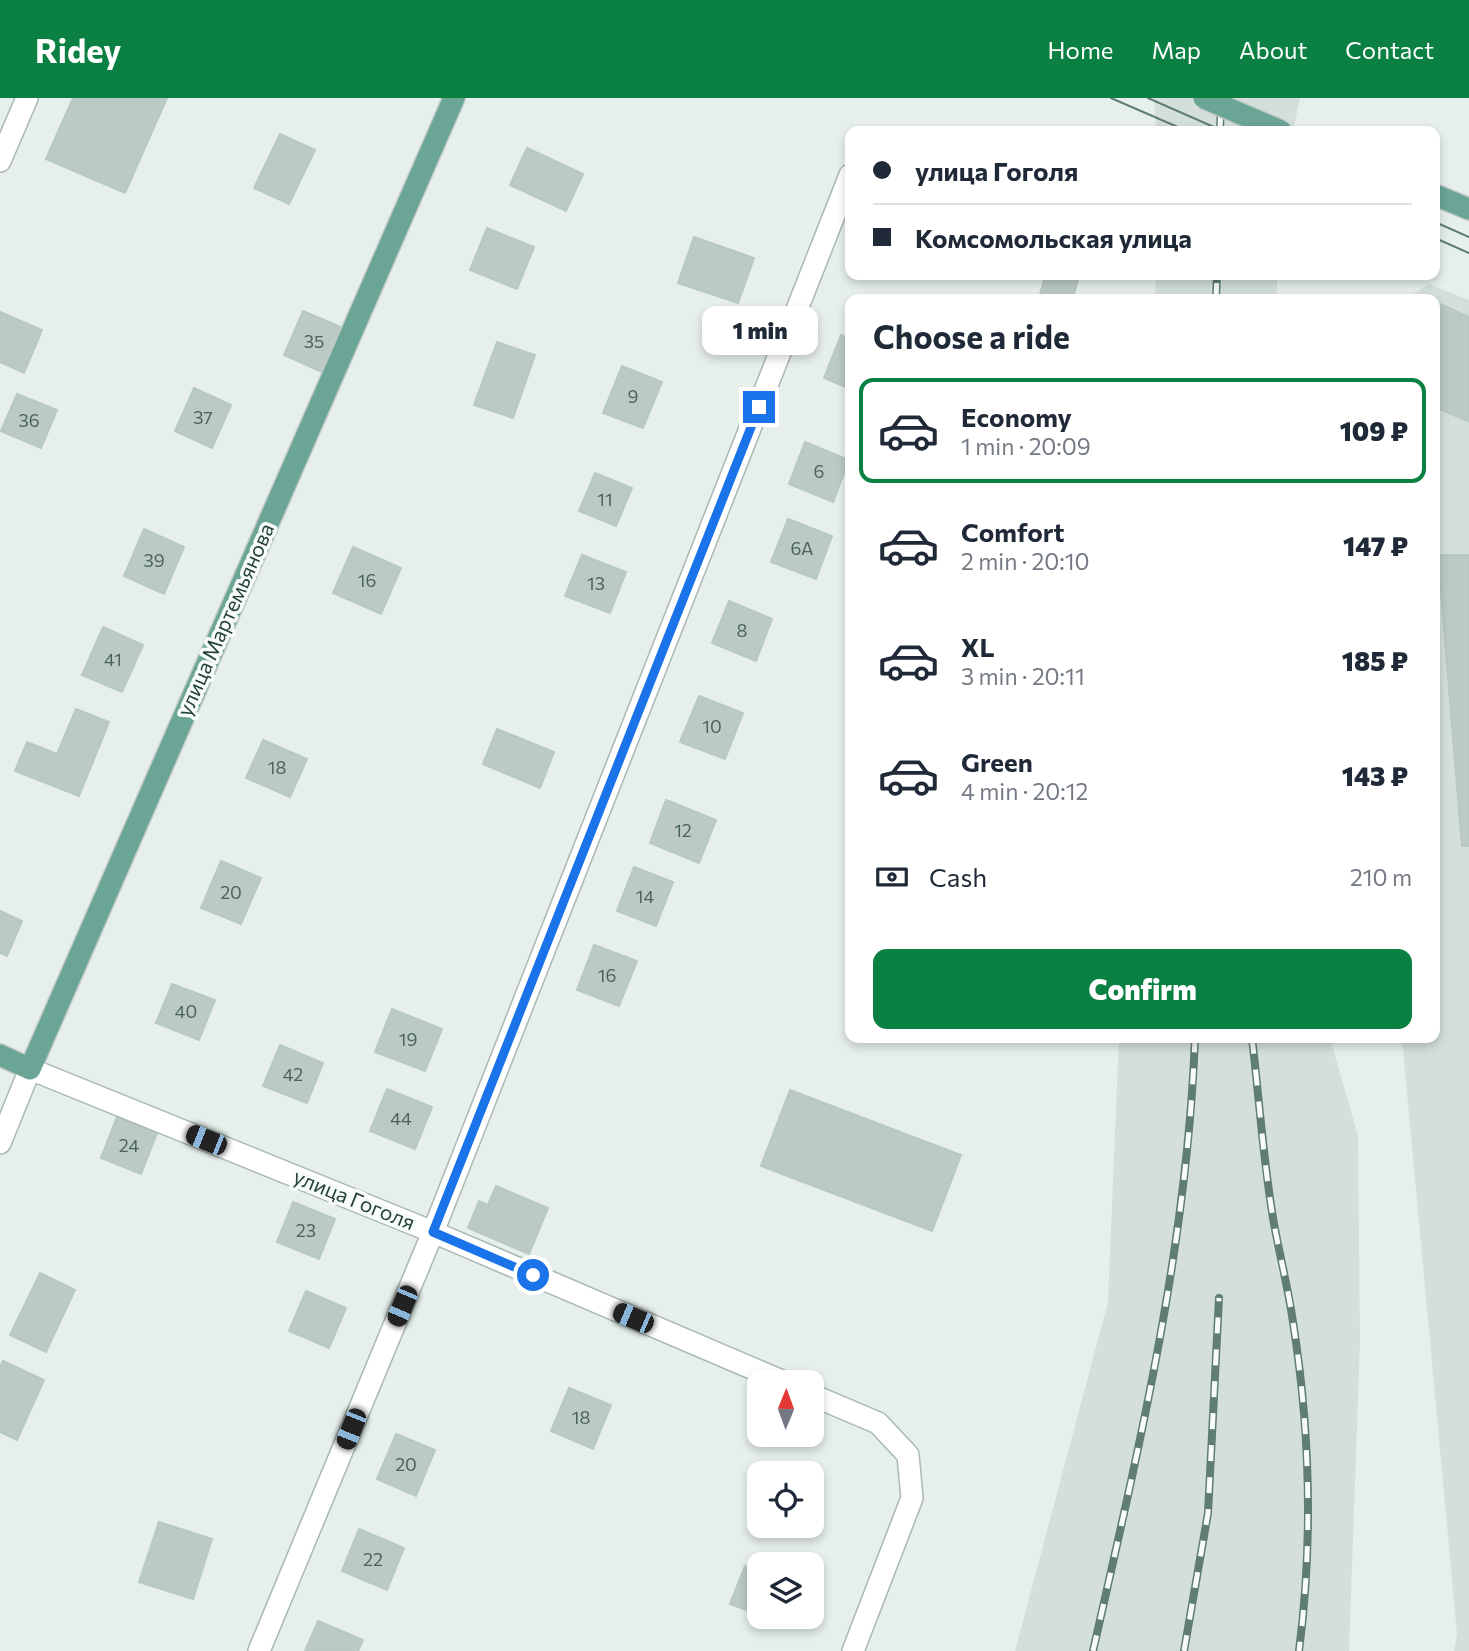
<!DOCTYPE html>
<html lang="en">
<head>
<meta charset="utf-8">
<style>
	body { margin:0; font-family:Commissioner,sans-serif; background:#f2f2f3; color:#1f2937; height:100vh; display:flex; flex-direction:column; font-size:26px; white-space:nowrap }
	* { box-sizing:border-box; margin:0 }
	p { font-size:23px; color:#747a83 }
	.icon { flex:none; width:38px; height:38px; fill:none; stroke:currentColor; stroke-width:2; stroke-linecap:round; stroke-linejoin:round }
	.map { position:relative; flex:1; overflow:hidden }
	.drawer { position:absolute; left:845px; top:196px; width:595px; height:749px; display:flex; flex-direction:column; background:#fff; border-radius:14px; box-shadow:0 4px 10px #0003 }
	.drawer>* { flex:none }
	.top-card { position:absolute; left:845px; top:28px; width:595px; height:154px; border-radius:14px; box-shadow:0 4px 10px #0003; display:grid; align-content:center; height:154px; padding:0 28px; background:#fff }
	.needle { width:46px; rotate:1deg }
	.tools { position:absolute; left:747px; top:1272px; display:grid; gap:14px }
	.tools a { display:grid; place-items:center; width:77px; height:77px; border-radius:14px; background:#fff; box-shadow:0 4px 10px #0003; font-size:35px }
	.end { position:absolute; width:32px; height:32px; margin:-16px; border:9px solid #1a73e8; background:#fff; box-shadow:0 0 0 4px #fff }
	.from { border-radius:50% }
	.bubble { position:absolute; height:49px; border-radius:14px; background:#fff; box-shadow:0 4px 10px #0003; font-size:23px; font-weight:800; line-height:49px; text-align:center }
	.car { position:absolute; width:21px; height:42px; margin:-21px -10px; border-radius:9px; box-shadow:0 0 5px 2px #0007; background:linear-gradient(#222 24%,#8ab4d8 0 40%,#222 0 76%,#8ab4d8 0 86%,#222 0) }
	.top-card b { display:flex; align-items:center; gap:24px; height:66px; font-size:26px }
	.top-card b+b { border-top:2px solid #e0e1e3 }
	.top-card i { width:18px; height:18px; background:#1f2937 }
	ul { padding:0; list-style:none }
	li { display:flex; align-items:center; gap:21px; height:105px; margin:0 14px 10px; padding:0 14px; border:4px solid transparent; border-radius:14px }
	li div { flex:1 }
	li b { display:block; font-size:26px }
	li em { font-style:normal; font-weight:800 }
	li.on { border-color:#0b8043 }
	li>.icon { width:63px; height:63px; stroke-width:1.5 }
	h2 { padding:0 28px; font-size:32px; line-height:84px }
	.pay { display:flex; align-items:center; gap:18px; height:77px; padding:0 28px; font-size:26px }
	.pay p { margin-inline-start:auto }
	.action { display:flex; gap:14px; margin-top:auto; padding:14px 28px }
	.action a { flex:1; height:80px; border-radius:14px; background:#0b8043; color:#fff; font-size:28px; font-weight:800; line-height:80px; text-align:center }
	header { display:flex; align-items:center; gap:42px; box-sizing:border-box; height:98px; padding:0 35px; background:#0b8043; color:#fff }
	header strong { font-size:33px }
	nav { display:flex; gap:38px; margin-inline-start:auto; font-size:24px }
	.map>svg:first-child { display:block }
	.built { fill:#d4dfda }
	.building { fill:#bbcac4; stroke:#b8c9c2; stroke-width:2 }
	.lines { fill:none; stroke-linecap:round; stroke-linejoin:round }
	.minor-casing { stroke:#a8b8b2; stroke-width:24 }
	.major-casing { stroke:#c2cac8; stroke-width:24 }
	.minor { stroke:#fff; stroke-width:21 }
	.major { stroke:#6aa596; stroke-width:21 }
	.tram { stroke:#5f7d75; stroke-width:2 }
	.rail-casing { stroke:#5f7d75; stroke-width:8 }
	.rail { stroke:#f7fbf9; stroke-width:5; stroke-dasharray:16; stroke-linecap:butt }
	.major-bridge-casing { stroke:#c2cac8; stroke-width:24; stroke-linecap:butt }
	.major-bridge { stroke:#6aa596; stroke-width:21 }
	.route { stroke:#1a73e8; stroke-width:9 }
	.labels { text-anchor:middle; stroke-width:7; stroke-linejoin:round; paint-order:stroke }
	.number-label { font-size:18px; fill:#4a645c }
	.street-label { font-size:21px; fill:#24423a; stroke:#f7fbf9 }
</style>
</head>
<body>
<header>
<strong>Ridey</strong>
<nav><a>Home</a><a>Map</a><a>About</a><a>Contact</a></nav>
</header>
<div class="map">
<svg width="1469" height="1553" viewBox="0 0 1469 1553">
	<rect width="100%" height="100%" fill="#e6efeb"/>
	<path class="built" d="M1154,0H1300L1293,33H1156Z
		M1156,177H1277V201H1155Z
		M1429,186L1469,202V1553H1454L1457,1536L1402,940H1435V201H1405Z
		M1119,940H1330L1358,1038L1360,1243L1349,1553H1015L1108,1204Z"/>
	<path class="building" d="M73,0H167L125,95L46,61Z
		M280,36L315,52L289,106L254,90Z
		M527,50L583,76L566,113L510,87Z
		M487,130L534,149L517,191L470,172Z
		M694,139L754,160L738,205L678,185Z
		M1045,177H1079L1073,201H1039Z
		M1438,205L1469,219V324L1435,309V211Z
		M303,213L343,230L324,275L284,257Z
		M0,214L42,232L24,275L0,264Z
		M841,237L850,241V291L824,280Z
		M497,244L535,257L513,320L474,307Z
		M622,268L662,284L643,330L603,315Z
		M194,290L231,307L212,350L175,333Z
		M17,296L57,312L41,350L1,333Z
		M805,344L849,362L833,404L789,386Z
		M595,375L632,390L616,428L579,413Z
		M788,421L832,438L816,481L771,464Z
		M144,431L184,449L164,496L124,478Z
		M353,449L401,470L381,516L333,495Z
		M582,457L626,474L610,515L565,498Z
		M1438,457H1469V748H1462Z
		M729,503L772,521L756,563L712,545Z
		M103,529L143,547L122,594L82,577Z
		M699,598L743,615L725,661L680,644Z
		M76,611L109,624L79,698L15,673L27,644L57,656Z
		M497,631L554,654L540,690L483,666Z
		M263,642L307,661L290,699L246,680Z
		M666,702L716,722L699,765L650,745Z
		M221,763L261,780L241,826L201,810Z
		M634,769L673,784L656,828L617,813Z
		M0,813L22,823L7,858L0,855Z
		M594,847L637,863L619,908L577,892Z
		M172,886L215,902L199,942L156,925Z
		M392,911L442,931L425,973L375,954Z
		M280,947L323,965L307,1005L263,988Z
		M387,991L432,1009L415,1051L370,1033Z
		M790,992L961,1057L932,1133L761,1068Z
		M117,1019L157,1035L141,1076L101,1060Z
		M496,1088L548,1110L529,1156L468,1130L479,1103L488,1107Z
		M293,1104L335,1121L319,1161L277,1144Z
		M40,1175L75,1192L46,1254L10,1237Z
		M306,1193L346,1210L329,1250L289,1233Z
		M3,1263L44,1282L17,1342L0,1334V1269Z
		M569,1290L611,1307L593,1351L551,1333Z
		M396,1336L435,1352L416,1398L377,1381Z
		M159,1424L212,1441L193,1501L139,1484Z
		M359,1431L404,1450L387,1492L342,1473Z
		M745,1468L760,1474V1517L730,1506Z
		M318,1523L363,1542L358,1553H305Z"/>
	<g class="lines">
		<defs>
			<path id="minor" d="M0,63L27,0
				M0,1045L30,971L433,1134L784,1284
				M812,1297L878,1325L908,1357L912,1400L853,1553
				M259,1553L433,1134L850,77"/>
			<path id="major" d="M1435,97L1469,111
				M0,957L30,971L454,0"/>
		</defs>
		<use href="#minor" class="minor-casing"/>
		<use href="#major" class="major-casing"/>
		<use href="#minor" class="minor"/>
		<use href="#major" class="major"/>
		<path class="tram" d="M1111,0L1187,33
			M1148,0L1223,33
			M1435,124L1469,139
			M1435,140L1469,155"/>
		<defs>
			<path id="rail" d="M1220,33L1221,0
				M1216,201L1217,177
				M1252,940C1259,999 1263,1060 1273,1120C1279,1155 1288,1189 1293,1224C1310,1332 1313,1445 1299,1553
				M1093,1553C1139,1349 1187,1150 1195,940
				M1184,1553L1208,1415L1219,1200"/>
		</defs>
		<use href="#rail" class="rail-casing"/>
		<use href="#rail" class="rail"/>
		<defs>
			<path id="major-bridge" d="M1204,0L1281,33"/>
		</defs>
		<use href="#major-bridge" class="major-bridge-casing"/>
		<use href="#major-bridge" class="major-bridge"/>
	</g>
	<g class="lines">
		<path class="route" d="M533,1177L433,1134L759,309"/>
	</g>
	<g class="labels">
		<g class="number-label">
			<text x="314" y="250">35</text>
			<text x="633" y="305">9</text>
			<text x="203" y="326">37</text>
			<text x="29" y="329">36</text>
			<text x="819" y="380">6</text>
			<text x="605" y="408">11</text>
			<text x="802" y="457">6А</text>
			<text x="154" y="469">39</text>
			<text x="367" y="489">16</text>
			<text x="596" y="492">13</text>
			<text x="742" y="539">8</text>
			<text x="113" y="568">41</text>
			<text x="712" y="635">10</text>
			<text x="277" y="676">18</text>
			<text x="683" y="739">12</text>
			<text x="231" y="801">20</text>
			<text x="645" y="805">14</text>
			<text x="607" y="884">16</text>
			<text x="186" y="920">40</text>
			<text x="408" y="948">19</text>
			<text x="293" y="983">42</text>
			<text x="401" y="1027">44</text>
			<text x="129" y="1054">24</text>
			<text x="306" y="1139">23</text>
			<text x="581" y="1326">18</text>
			<text x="406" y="1373">20</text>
			<text x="373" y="1468">22</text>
		</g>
		<g class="street-label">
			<text transform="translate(226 522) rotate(-66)" y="7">улица Мартемьянова</text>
			<text transform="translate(354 1102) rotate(22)" y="7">улица Гоголя</text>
		</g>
	</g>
</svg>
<div class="tools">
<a><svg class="needle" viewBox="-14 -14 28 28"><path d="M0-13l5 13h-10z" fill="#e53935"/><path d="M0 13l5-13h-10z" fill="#747a83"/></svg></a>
<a><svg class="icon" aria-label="locate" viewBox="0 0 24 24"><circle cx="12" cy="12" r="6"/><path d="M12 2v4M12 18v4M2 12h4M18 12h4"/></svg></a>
<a><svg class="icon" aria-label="layers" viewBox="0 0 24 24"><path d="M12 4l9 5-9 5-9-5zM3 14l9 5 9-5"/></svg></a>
</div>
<i class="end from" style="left:533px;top:1177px"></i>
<i class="end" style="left:759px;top:309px"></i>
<div class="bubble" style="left:702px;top:208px;width:116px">1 min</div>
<i class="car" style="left:206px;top:1042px;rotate:292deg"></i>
<i class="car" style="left:402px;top:1208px;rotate:203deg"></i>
<i class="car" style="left:633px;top:1220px;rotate:293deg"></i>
<i class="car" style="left:351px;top:1331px;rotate:202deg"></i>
<div class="top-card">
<b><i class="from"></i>улица Гоголя</b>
<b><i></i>Комсомольская улица</b>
</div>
<section class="drawer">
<h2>Choose a ride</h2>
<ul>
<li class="on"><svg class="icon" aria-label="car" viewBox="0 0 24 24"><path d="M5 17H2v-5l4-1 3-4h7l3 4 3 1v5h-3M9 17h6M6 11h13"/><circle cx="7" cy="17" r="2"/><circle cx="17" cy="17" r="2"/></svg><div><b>Economy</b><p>1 min · 20:09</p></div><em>109 ₽</em></li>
<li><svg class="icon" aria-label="car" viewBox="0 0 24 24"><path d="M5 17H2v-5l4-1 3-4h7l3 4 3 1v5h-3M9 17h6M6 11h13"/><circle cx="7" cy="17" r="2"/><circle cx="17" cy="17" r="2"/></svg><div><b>Comfort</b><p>2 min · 20:10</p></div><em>147 ₽</em></li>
<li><svg class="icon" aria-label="car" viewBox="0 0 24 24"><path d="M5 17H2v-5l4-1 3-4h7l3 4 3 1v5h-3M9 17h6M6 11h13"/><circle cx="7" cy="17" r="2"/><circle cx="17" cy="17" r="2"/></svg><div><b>XL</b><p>3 min · 20:11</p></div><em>185 ₽</em></li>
<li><svg class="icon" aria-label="car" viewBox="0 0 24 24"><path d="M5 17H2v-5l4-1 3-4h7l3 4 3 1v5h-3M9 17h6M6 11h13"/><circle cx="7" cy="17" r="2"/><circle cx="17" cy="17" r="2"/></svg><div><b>Green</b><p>4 min · 20:12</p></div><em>143 ₽</em></li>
</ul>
<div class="pay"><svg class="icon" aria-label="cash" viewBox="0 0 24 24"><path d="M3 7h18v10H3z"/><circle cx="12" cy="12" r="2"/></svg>Cash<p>210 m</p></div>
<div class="action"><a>Confirm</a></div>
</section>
</div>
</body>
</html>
